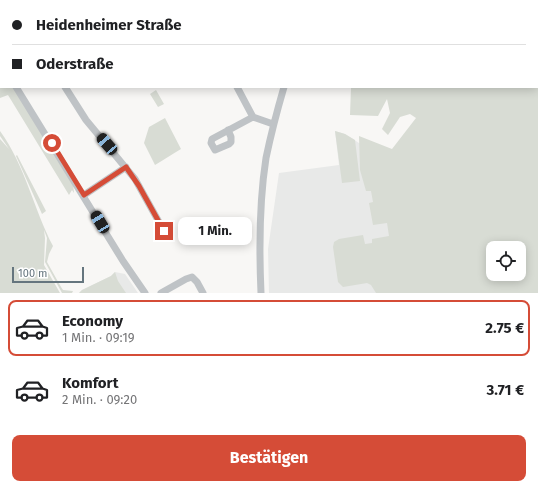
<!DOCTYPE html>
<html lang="de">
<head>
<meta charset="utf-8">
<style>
	body { margin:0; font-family:"Fira Sans",sans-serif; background:#f6f6f6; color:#202124; height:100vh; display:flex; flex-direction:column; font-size:15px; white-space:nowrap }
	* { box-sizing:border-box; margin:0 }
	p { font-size:13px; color:#757577 }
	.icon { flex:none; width:22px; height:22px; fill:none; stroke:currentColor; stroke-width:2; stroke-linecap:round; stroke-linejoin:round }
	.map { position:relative; height:293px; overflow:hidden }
	.drawer { display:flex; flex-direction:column; background:#fff; flex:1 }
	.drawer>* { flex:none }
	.top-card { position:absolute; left:0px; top:0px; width:538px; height:88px; box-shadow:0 2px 10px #0003; display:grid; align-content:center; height:88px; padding:0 12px; background:#fff }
	.controls { position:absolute; left:486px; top:241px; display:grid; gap:8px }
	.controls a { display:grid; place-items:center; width:40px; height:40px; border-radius:8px; background:#fff; box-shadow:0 2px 10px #0003; font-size:20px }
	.scale { position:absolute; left:12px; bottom:10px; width:72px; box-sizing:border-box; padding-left:4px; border:2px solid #65757e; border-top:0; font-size:11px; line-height:14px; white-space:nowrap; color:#65757e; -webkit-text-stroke:3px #fff; paint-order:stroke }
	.end { position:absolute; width:18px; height:18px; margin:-9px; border:5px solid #d54c37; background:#fff; box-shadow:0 0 0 2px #fff }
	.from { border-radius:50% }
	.bubble { position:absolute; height:28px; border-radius:8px; background:#fff; box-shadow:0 2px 10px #0003; font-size:13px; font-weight:700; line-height:28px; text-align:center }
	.car { position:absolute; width:12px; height:24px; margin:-12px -6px; border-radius:5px; box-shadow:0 0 3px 1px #0007; background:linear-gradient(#222 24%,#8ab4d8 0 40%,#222 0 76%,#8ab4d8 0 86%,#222 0) }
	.top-card b { display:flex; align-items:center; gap:14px; height:38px; font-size:15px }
	.top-card b+b { border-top:1px solid #e0e0e0 }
	.top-card i { width:10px; height:10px; background:#202124 }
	ul { padding:7px 0 0; list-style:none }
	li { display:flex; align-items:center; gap:12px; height:56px; margin:0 8px 6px; padding:0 4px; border:2px solid transparent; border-radius:8px }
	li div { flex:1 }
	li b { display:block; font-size:15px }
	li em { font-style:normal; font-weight:700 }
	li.current { border-color:#d54c37 }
	li>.icon { width:36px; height:36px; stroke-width:1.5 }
	.cta { display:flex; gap:8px; margin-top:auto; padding:8px 12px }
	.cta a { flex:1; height:46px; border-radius:8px; background:#d54c37; color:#fff; font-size:16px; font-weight:700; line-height:46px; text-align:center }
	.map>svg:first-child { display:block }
	.built { fill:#e8e9e8 }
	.green { fill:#d8dcd4; fill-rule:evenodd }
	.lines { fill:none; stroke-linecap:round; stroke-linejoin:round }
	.minor { stroke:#bfc3c6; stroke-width:7 }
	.route { stroke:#d54c37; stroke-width:5 }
</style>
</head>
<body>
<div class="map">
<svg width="538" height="293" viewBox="0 0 538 293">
	<rect width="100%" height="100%" fill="#f8f7f5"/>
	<path class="built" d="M335,131L345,134L373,152L459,293H269L268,249L279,173L339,165Z
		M115,272L125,274L138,293H79L82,290L111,276Z"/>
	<path class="green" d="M477,0H538V14L537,1H476Z
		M537,15H538V293H376L371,285L367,283L343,287L338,282L333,247L334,242L339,239L363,235L365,244L372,243V239L389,236L387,223L373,225L369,203L373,202L371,191H366L360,170L359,136L392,149L416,118L410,114L400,117L388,135L382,129L390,113L387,99L378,116L350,115L351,87H537ZM493,248H519V274H493Z
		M0,64L1,87H13L73,183L74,193L72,190L69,195L8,95L0,98Z
		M156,90L164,104L158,107L150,94Z
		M165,118L181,149C172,154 164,160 155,165L144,143L149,127Z
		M0,131C25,165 34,210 53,246L49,254L47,262L61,287L63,290L73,291L72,293H62L45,262L47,238L44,230L45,238L44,265L60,293H0V139L9,149L0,136Z
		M335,131L345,134L355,140L360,181L342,183Z
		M17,155L46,211L42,214L16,156Z
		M115,272L118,281L126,293H79L82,290L111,276Z"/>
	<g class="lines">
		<path class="minor" d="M23,0V1
			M190,0V1
			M72,1L73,0
			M83,1L85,0
			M234,1L236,0
			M297,1V0
			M351,1L352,0
			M0,61L1,63
			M16,87L123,261L145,293
			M65,87L86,120L135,179L164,231
			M237,87L253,117L273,124
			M228,130L231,137V142L229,144L215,150L211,143L212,139L253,117
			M84,195L126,167
			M161,293L186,279L192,277L197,282L203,293
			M261,293C259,248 259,203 266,158C271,134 277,111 284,87"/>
	</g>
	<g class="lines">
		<path class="route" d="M52,143L84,195L126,167L139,186L164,231"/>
	</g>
</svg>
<div class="controls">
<a><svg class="icon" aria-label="locate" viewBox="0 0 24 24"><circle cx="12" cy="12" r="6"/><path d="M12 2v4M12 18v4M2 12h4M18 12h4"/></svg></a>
</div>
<div class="scale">100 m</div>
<i class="end from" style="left:52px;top:143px"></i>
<i class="end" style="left:164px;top:231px"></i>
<div class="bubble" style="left:178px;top:217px;width:74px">1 Min.</div>
<i class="car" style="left:107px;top:144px;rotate:319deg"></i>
<i class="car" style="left:100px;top:222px;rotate:329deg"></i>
<div class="top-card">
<b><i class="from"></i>Heidenheimer Straße</b>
<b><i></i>Oderstraße</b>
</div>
</div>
<section class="drawer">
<ul>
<li class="current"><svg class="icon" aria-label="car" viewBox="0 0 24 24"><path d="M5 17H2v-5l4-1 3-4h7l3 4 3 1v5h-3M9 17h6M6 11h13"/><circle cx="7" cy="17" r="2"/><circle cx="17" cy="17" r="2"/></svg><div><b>Economy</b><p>1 Min. · 09:19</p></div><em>2.75 €</em></li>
<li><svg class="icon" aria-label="car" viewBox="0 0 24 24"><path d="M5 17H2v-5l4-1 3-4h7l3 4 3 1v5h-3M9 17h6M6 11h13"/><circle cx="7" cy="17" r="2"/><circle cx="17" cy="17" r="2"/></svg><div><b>Komfort</b><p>2 Min. · 09:20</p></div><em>3.71 €</em></li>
</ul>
<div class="cta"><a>Bestätigen</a></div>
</section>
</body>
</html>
